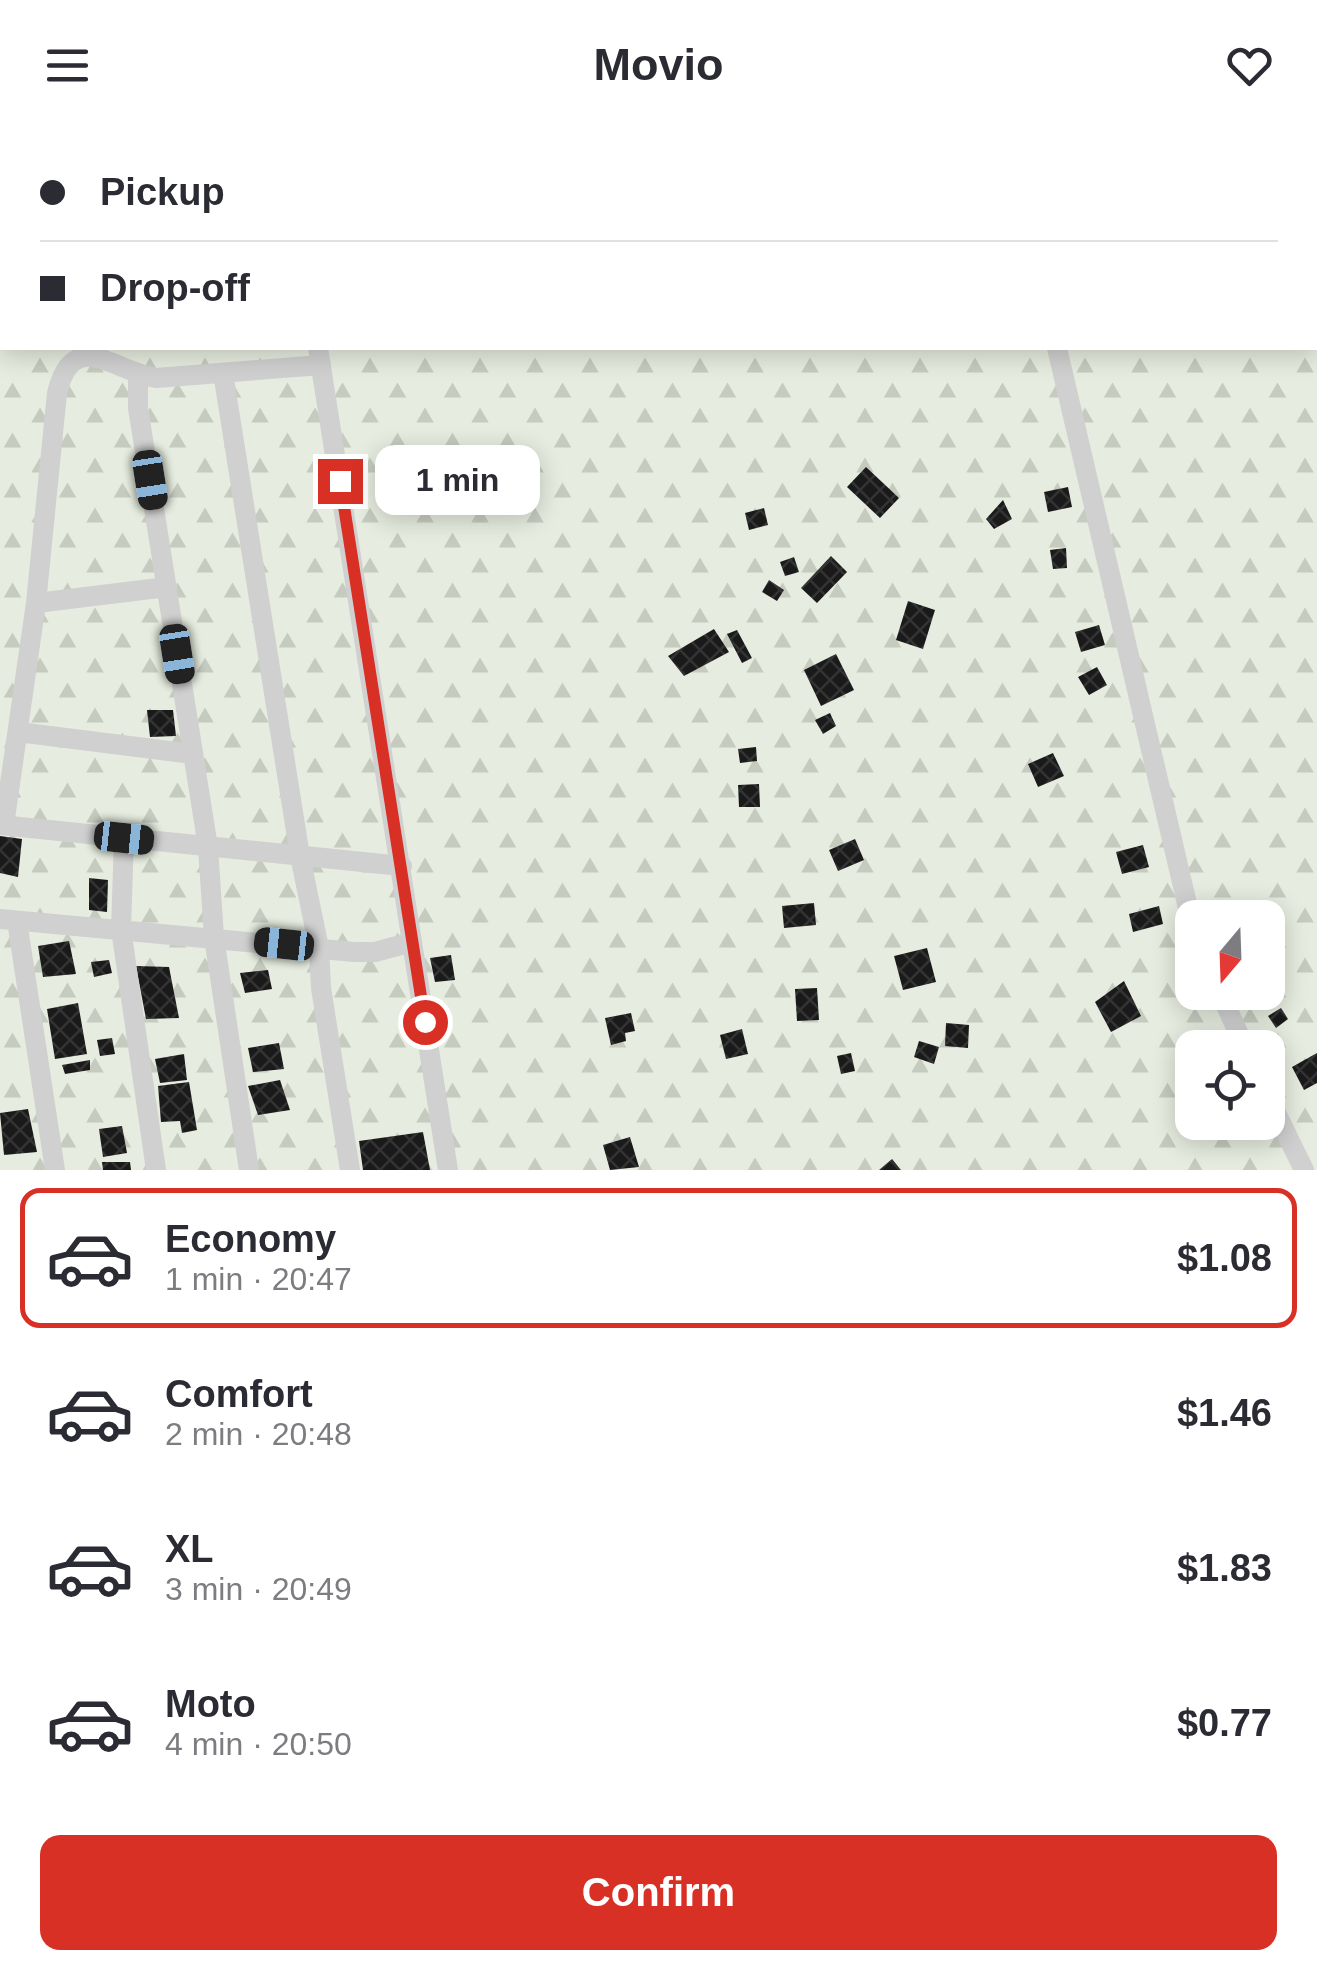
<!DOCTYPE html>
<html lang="en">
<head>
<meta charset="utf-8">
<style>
	body { margin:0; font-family:Helvetica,sans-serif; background:#f7f7f7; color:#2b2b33; height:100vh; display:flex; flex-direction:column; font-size:38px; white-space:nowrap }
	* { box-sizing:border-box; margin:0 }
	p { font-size:32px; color:#7c7c81 }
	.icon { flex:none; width:55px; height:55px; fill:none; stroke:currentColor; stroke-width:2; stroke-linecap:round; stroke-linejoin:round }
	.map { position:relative; height:1040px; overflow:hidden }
	.panel { display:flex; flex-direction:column; background:#fff; flex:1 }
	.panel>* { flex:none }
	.banner { position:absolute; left:0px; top:0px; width:1318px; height:220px; box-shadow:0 5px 25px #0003; display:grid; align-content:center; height:220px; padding:0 40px; background:#fff }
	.needle { width:65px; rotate:199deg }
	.buttons { position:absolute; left:1175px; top:770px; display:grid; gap:20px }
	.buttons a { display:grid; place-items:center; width:110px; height:110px; border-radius:20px; background:#fff; box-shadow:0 5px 25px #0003; font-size:50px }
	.end { position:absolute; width:45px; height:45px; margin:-22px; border:12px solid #d93025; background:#fff; box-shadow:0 0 0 5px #fff }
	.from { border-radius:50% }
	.bubble { position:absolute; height:70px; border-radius:20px; background:#fff; box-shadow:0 5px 25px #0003; font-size:32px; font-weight:700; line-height:70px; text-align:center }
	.car { position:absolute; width:30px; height:60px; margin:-30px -15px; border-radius:12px; box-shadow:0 0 8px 2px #0007; background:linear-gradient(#222 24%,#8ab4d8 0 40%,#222 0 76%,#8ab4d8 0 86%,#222 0) }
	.banner b { display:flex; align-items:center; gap:35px; height:95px; font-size:38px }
	.banner b+b { border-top:2px solid #e1e1e2 }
	.banner i { width:25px; height:25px; background:#2b2b33 }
	ul { padding:18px 0 0; list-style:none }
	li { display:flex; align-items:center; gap:30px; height:140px; margin:0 20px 15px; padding:0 20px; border:5px solid transparent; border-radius:20px }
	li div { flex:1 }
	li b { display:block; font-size:38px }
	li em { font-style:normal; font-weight:700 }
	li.selected { border-color:#d93025 }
	li>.icon { width:90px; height:90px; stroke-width:1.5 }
	.button { display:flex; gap:20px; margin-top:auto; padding:20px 40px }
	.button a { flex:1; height:115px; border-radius:20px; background:#d93025; color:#fff; font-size:40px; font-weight:700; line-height:115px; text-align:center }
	header { display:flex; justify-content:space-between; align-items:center; height:130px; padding:0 40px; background:#fff; font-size:45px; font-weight:700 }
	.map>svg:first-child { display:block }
	.forest { fill:url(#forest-firs); fill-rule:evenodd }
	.building { fill:url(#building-cross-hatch) }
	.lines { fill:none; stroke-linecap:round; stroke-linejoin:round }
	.street { stroke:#d0d0d0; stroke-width:20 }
	.route { stroke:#d93025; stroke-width:12 }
</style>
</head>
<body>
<header><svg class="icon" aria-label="menu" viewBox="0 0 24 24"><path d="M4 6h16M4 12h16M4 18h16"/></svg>Movio<svg class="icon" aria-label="heart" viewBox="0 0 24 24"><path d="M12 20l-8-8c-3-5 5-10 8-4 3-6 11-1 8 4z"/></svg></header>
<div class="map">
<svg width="1317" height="1040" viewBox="0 0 1317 1040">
	<defs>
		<pattern id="forest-firs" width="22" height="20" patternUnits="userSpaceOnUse" patternTransform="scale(2.5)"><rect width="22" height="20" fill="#e6ecdf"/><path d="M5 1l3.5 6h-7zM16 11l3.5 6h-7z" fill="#c6cbc0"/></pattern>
		<pattern id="building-cross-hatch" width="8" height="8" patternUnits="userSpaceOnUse" patternTransform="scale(2.5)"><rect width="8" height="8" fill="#1a1a1a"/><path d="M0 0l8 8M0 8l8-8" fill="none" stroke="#333"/></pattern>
	</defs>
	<rect width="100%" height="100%" fill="#fff"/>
	<path class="forest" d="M0,0H1317V1040H0ZM2,2H1315V218H2ZM1192,788H1268V862H1192ZM1192,918H1268V992H1192Z"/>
	<path class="building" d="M866,337L899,368L880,388L847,357Z
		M1068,357L1072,377L1048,382L1044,362Z
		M389,363L392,379L381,380L378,365Z
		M1003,370L1012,389L994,399L986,389Z
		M764,378L768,395L749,400L745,383Z
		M1066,418L1067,438L1053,439L1050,420Z
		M831,426L847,442L817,473L801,458Z
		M794,427L799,442L785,446L780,432Z
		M769,450L784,460L777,471L762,462Z
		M908,471L935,480L923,519L896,510Z
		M1099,495L1105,515L1081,522L1075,502Z
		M714,499L729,522L684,546L668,526Z
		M737,500L752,528L742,533L727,504Z
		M836,524L854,560L821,576L804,540Z
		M1097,537L1107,555L1089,565L1078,547Z
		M147,580H173L176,606L150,607Z
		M830,583L836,596L823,604L815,590Z
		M756,617L757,631L740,633L738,619Z
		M1053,623L1064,646L1038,657L1028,634Z
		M759,654L760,677H739L738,655Z
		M0,706L22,709L18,747L0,743Z
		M855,709L864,730L838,741L829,720Z
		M1143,715L1149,737L1122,744L1116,722Z
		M89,748L108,750L107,782L89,780Z
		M814,773L816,795L784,798L782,776Z
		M1159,776L1163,794L1133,802L1129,784Z
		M69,811L76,844L43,847L38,816Z
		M927,818L936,852L903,860L894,826Z
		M451,825L455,850L435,852L430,828Z
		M109,830L112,843L94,847L91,832Z
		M136,836L169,837L179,888L146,889Z
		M268,840L272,859L245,863L240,843Z
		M1124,851L1141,886L1111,902L1095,872Z
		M817,858L819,890L797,891L795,859Z
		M78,873L87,924L55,929L47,879Z
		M1281,878L1288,889L1276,898L1268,886Z
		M631,883L635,901L625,903L626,911L611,915L605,888Z
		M946,893L969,895L968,918L945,916Z
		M742,899L748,924L726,929L720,905Z
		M112,908L115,924L100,926L97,910Z
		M919,911L939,917L934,934L914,927Z
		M279,913L284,939L253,942L248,918Z
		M851,923L855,941L841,944L837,926Z
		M1317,923V953L1304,960L1292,937Z
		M184,924L187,950L160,953L155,929Z
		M90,930V940L65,944L62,935Z
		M280,950L290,980L258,985L248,956Z
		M189,952L197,1000L182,1003L180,991L161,992L158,956Z
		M28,979L37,1022L4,1025L0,983Z
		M122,996L127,1023L103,1027L99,999Z
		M423,1002L430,1040H363L359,1011Z
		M630,1007L639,1037L610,1040L603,1015Z
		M892,1029L901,1040H879Z
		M102,1032H130L131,1040H103Z"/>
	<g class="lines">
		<path class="street" d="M968,0L969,2
			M460,2L463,0
			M318,218L448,1040
			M1057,218L1192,795
			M223,243L300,726L319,818L321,858L350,1040
			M138,245V278L208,717L214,807L249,1040
			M36,473L167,457
			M18,602L193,624
			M0,695L402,736
			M4,695L36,473L57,263C73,197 112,240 156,248L321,235
			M124,708L121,799L156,1040
			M0,789L354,822H375L412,812
			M17,791L55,1040
			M1220,862L1245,918
			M1268,966L1304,1040"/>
	</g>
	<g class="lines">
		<path class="route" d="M340,351L425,892"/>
	</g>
</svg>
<div class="buttons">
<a><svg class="needle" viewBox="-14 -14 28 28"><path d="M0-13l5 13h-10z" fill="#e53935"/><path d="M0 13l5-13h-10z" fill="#7c7c81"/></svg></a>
<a><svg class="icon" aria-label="locate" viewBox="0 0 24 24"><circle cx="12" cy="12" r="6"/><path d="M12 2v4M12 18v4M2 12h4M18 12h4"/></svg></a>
</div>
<i class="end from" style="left:425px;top:892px"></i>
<i class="end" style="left:340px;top:351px"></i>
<div class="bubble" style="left:375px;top:315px;width:165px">1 min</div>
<i class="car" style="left:150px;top:350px;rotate:171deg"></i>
<i class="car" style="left:177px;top:524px;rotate:171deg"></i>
<i class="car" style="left:124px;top:708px;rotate:96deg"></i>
<i class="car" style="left:284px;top:814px;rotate:276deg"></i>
<div class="banner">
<b><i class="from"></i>Pickup</b>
<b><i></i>Drop-off</b>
</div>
</div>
<section class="panel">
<ul>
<li class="selected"><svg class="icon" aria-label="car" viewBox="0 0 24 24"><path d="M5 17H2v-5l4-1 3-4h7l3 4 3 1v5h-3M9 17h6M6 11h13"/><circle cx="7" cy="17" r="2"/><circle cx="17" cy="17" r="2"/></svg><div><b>Economy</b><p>1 min · 20:47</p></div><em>$1.08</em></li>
<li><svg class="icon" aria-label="car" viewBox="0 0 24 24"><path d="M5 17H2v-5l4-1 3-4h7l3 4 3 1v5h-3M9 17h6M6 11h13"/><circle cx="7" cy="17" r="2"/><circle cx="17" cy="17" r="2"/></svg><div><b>Comfort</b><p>2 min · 20:48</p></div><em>$1.46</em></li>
<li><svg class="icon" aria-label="car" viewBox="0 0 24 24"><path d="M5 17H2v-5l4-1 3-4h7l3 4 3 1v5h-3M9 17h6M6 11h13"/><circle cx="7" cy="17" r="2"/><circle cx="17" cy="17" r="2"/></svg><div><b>XL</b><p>3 min · 20:49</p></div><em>$1.83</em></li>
<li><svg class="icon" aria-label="car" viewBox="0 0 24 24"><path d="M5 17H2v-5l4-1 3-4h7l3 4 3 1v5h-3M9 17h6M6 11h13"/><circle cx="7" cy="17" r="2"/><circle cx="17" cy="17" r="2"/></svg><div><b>Moto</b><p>4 min · 20:50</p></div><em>$0.77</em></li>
</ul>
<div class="button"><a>Confirm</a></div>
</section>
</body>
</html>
